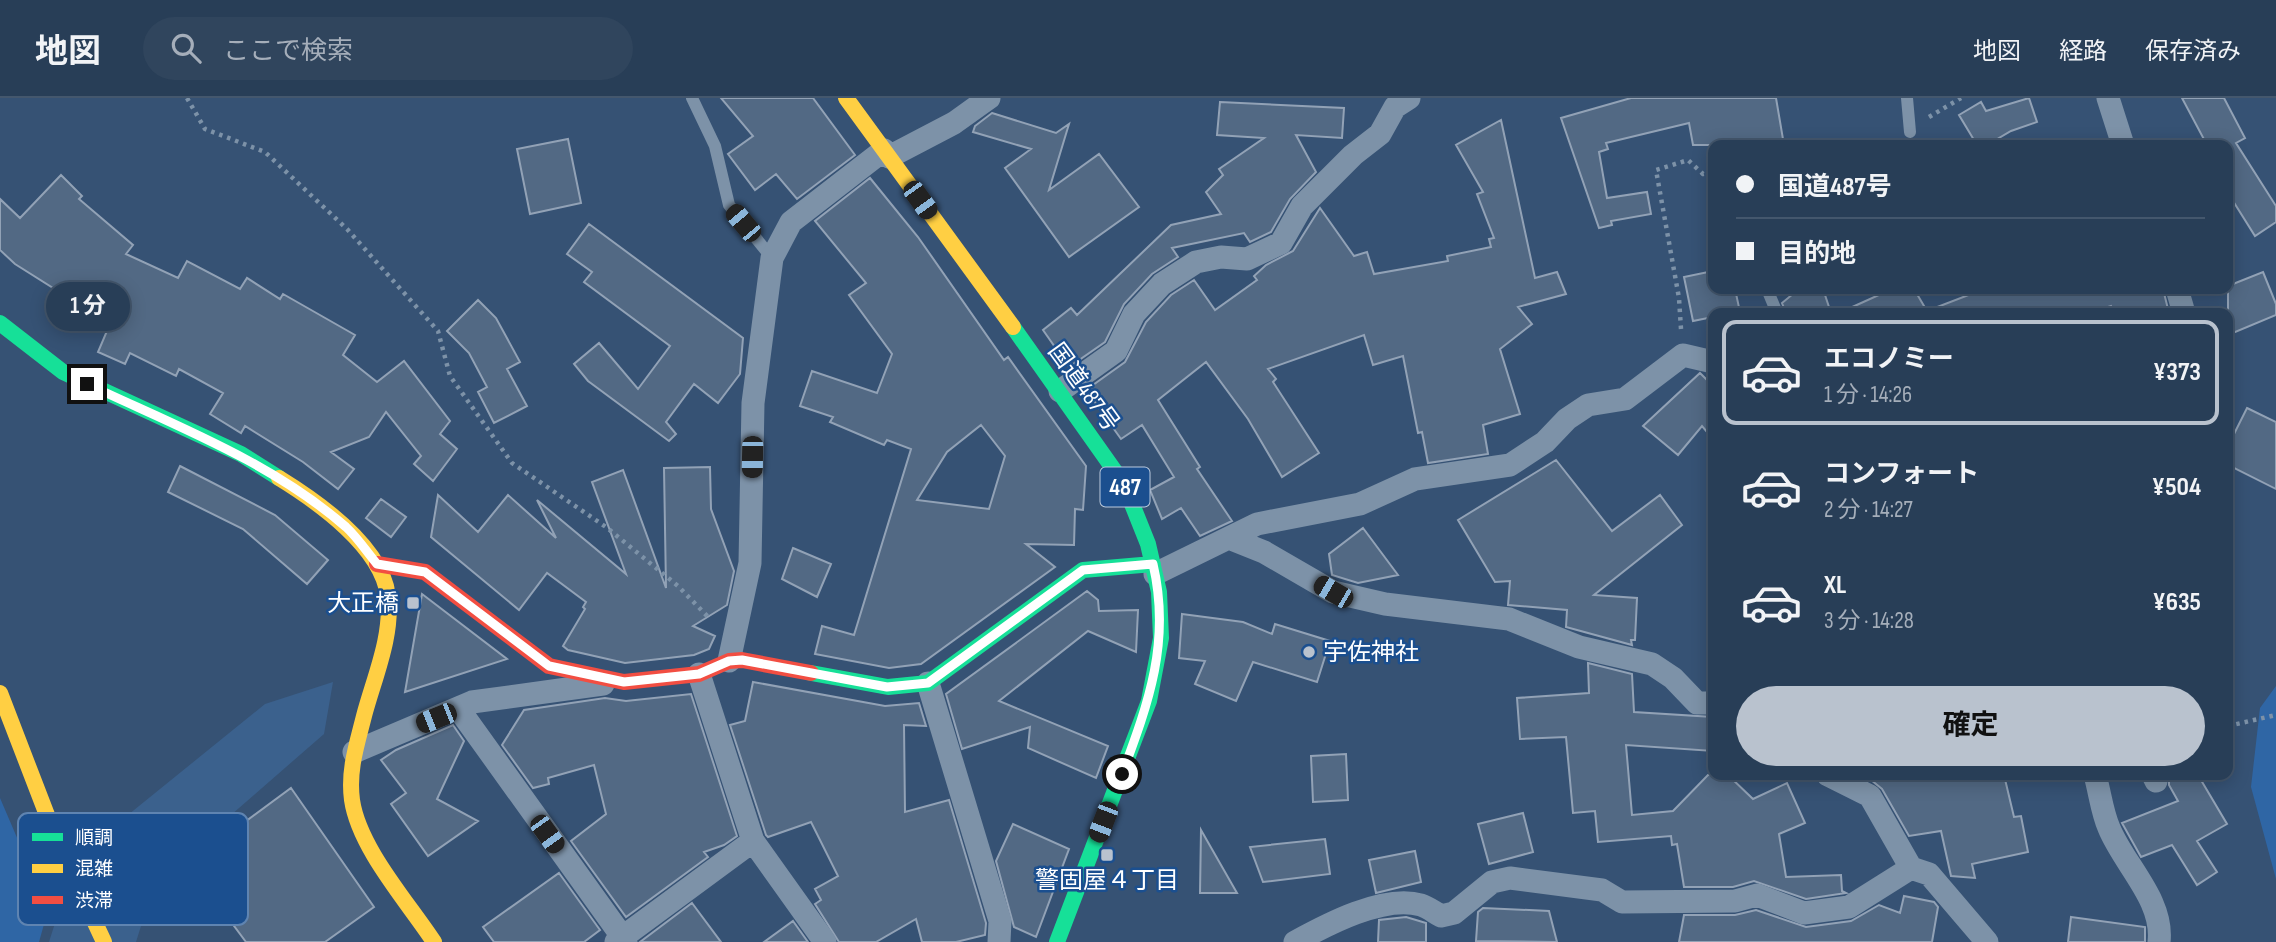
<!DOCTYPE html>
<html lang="ja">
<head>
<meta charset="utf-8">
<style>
	body { margin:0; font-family:"Sofia Sans Condensed","Noto Sans JP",sans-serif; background:#30455d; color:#f1f3f6; height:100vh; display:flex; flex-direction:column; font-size:26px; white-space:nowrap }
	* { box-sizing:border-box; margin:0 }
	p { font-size:23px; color:#a5aeba }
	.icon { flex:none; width:38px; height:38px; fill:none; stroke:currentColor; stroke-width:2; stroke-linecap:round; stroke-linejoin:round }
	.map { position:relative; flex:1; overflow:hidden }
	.details { position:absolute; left:1708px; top:210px; width:525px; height:472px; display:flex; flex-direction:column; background:#283e57; border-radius:14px; box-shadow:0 4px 18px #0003,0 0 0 2px #44576d }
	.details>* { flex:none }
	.banner { position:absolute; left:1708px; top:42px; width:525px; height:154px; border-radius:14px; box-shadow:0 4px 18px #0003,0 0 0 2px #44576d; display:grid; align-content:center; height:154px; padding:0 28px; background:#283e57 }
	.end { position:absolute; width:32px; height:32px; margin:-16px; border:9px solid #fff; background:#111; box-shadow:0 0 0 4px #111 }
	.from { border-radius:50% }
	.bubble { position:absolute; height:49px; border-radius:24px; background:#283e57; box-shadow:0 4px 18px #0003,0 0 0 2px #44576d; font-size:23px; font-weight:700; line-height:49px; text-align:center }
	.car { position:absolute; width:21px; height:42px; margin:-21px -10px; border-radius:9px; box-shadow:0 0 5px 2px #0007; background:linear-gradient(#222 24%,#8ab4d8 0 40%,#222 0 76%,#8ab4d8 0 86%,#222 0) }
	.banner b { display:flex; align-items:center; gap:24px; height:66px; font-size:26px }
	.banner b+b { border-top:2px solid #44576d }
	.banner i { width:18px; height:18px; background:#f1f3f6 }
	ul { padding:12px 0 0; list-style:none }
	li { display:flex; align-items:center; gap:21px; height:105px; margin:0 14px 10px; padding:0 14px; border:4px solid transparent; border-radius:14px }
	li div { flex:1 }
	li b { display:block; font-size:26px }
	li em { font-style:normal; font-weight:700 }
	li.selected { border-color:#b9c2ce }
	li>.icon { width:63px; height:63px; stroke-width:1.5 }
	.primary-button { display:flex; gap:14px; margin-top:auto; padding:14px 28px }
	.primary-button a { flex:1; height:80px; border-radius:42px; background:#b9c2ce; color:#111; font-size:28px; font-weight:700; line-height:80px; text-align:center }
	header { display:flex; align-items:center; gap:42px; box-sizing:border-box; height:98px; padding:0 35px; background:#283e57; border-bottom:2px solid #44576d }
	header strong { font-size:33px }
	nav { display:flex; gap:38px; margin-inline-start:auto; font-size:24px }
	.search { width:490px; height:63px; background:#30455d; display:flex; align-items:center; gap:18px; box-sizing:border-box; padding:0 24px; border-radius:38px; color:#a5aeba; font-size:26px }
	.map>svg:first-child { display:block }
	.green { fill:#2f66a5 }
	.water { fill:#3b618d }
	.building { fill:#526984; stroke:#92a2b6; stroke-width:2; fill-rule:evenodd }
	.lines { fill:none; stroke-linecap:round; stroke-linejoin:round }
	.path { stroke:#7d92a8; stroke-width:4.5; stroke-dasharray:3.5 5; stroke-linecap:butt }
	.lane { stroke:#7d92a8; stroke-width:12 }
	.street { stroke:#7d92a8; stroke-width:23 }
	.fast { stroke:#16e098; stroke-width:16 }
	.slow { stroke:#ffcf43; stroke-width:16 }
	.jam { stroke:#f24e42; stroke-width:16 }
	.route { stroke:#fff; stroke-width:9 }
	.poi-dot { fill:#b9c2ce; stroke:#1b4f8f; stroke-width:2.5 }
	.labels { text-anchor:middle; stroke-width:5; stroke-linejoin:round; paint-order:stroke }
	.shield { fill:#1b4f8f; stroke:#bbcadd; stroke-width:2 }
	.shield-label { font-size:23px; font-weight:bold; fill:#fff }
	.street-label { font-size:24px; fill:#fff; stroke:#1b4f8f }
	.poi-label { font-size:24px; fill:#fff; stroke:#1b4f8f; text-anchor:end }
	.key { fill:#1b4f8f; stroke:#5f84b1; stroke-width:2 }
	.key-label { font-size:19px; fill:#fff }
</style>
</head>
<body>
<header>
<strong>地図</strong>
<div class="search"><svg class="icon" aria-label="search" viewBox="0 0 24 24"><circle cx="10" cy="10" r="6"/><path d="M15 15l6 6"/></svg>ここで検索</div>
<nav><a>地図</a><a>経路</a><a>保存済み</a></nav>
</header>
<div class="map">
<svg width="2276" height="844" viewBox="0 0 2276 844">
	<rect width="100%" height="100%" fill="#365274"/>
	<path class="green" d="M2276,588V781L2251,689L2260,610Z
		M0,700L48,812L39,844H0Z"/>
	<path class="water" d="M333,584L324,636L155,783L136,844H49L76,759L265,606Z"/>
	<path class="building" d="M721,0H813L855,57L797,101L776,76L755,92L728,56L753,38Z
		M1631,0H1776L1784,47H1693L1689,25L1606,45L1608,51L1599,54L1607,100L1647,94L1651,116L1611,123L1612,127L1599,130L1561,20Z
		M2029,0L2037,24L2011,33L1987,47H1977L1959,17L1981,4L1986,13Z
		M2182,0H2224L2245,40L2236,45L2276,108V124L2255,138L2228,95V47H2207Z
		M1220,4L1344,10L1342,40L1296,37L1316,74L1290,101L1271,134L1250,144L1244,135L1172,150L1178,159L1152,176L1124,206L1105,244L1069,269L1043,232L1071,210L1077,217L1171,127L1221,116L1206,94L1223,77L1219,71L1264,40L1217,37Z
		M992,15L1056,35L1069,26L1049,92L1099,56L1139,109L1069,159L1005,70L1031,51L973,34L975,28Z
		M1501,22L1535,180L1557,174L1566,196L1518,209L1532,226L1500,251L1520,316L1483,327L1488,356L1428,365L1422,334L1418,335L1403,258L1373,267L1364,237L1268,271L1276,281L1273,284L1319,355L1282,379L1248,321L1206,264L1158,302L1200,369L1197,371L1232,423L1200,438L1181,410L1162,421L1150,392L1174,379L1142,327L1121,341L1086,292L1125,264L1146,224L1171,197L1194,182L1215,212L1257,182L1254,178L1266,167L1293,153L1320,110L1354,158L1367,154L1374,176L1448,163L1447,158L1491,149L1489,141L1494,140L1477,96L1483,94L1456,47Z
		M568,41L581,105L530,116L517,51Z
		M61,77L82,98L79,101L133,147L126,156L178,180L187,163L240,191L247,180L280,201L283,196L355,237L343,257L377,284L404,263L450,323L440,336L457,351L433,383L414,366L421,358L386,314L369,339L331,354L354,371L338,391L303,364L245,328L241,335L210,316L223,295L179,271L176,278L130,255L125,266L98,254L110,226L15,166L0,152V101L20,120Z
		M870,80L918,139L1004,262L1008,259L1086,368L1083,412L1075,411L1074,447L1026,446L1055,469L921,566L889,570L815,556L822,528L854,537L911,351L887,342L884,347L830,324L833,319L800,308L812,273L877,295L892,256L849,197L866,185L815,123ZM981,327L1005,358L989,411L917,402L947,354Z
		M589,126L743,240L740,276L718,305L694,286L666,324L676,336L669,343L588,283L574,266L599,245L638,291L670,248L584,184L592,174L567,156Z
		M1713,173V191H1735L1740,214L1713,215V219L1693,223L1684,179Z
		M2263,174L2276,206V217L2228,237V188Z
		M1799,191H1823L1831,215H1786L1782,205Z
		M1892,191H1914L1927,213L1984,191H2163L2168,211L2154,215H2113L2111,208L2089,215H1839Z
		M478,202L496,220L520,264L507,271L527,308L494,325L478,294L487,289L469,255L447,233Z
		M1700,275L1713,288V341L1702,328L1678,357L1643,328Z
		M2247,310L2276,324V391L2228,367V348Z
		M1556,362L1612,433L1660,397L1682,427L1594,497L1637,500L1635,542H1631L1632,547L1566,529L1567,512L1508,507L1510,483L1495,484L1458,422Z
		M180,368L275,417L328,462L307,486L243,431L168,394Z
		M710,369L711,411L734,473L727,507L693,528L715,538L709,551L694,557L625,565L568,552L563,548L585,511L583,509L586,504L547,475L519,512L431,439L438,397L478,434L508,397L556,440L537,402L626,476L592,384L623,372L666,490L664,370Z
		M381,401L406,419L391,439L366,420Z
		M1363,430L1398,477L1358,485L1332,477L1329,456Z
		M793,450L831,466L817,499L782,481Z
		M1087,493L1098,502L1099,513L1138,512L1136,554L1088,533L999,603L1108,648L1096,680L1028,650L1030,629L962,651L946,596Z
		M422,496L507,561L405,594Z
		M1182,516L1243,524L1272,536L1275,526L1330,543L1317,584L1253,564L1236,603L1195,586L1205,563L1179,560Z
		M1588,565L1632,576L1634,614L1713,619V653L1626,647L1632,717L1673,713L1708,677H1728L1753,701L1787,685L1805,725L1779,736L1786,779L1841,777L1842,793L1846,795L1806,801L1754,783L1733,789H1684L1677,746L1672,747L1671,738L1598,744L1595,713L1573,715L1566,639L1520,641L1517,600L1589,595Z
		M753,584L885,608L919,605L926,628L904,627L905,714L949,702L986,825L985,837L956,844H922L916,821L876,844H839L815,806L821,802L815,791L838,778L811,724L768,739L766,737L730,627L745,623Z
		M691,596L737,738L724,747L704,754L708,759L626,819L571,743L606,716L594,667L548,680L549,686L533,690L502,647L524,612L605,600L626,603Z
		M453,627L464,643L437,701L478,723L428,758L391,706L406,695L381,662L396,652Z
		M1346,656L1348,702L1313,704L1311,658Z
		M1865,677H2004L2014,719L2021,718L2028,754L1972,766L1975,780L1951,778L1941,733L1909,738L1882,691Z
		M2169,677H2198L2227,726L2197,743L2217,774L2197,787L2172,747L2141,759L2122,725L2178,703L2169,687Z
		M291,690L374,809L325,844H246L188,766Z
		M1523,715L1533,754L1489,766L1478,726Z
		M1013,726L1069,751L1036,839L1014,829L996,763Z
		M1201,732L1237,795H1200Z
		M1325,741L1330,776L1263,784L1250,749Z
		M1415,753L1421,784L1376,795L1369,762Z
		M559,775L600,832L584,844H494L483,829Z
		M1904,798L1934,804L1938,809L1932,844H1679L1684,817H1735L1756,812L1806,829L1851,823L1879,807L1900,815Z
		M692,805L721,844H640Z
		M1483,810L1549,813L1557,844L1476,843L1478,814Z
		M1406,819L1426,825V844H1378L1379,822Z
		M2071,819L2145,829V844H2068Z
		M793,823L808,844H764Z"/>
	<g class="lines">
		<path class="path" d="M187,0L205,31L265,54L347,131L438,233L450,278L512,365L606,429L678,488L710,521
			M1929,19L1961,0
			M1681,231L1679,200L1656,72L1688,62L1703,76L1713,74
			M2228,628L2276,617"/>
		<path class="lane" d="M692,0L715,48L729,107L772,160
			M1907,0L1910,34
			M1767,191L1777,215"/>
		<path class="street" d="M2108,0L2123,47
			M889,59L954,25L989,0
			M2177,191L2184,215
			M1060,293L1116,253L1134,216L1162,186L1196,164L1221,159L1247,161L1281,145L1302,108L1353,57L1380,36L1395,9L1409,0
			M1229,440L1264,454L1333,494L1385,506L1509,521L1579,549L1652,566L1673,580L1697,605H1713
			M1155,476L1257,426L1360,406L1415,381L1510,367L1545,344L1567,321L1588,307L1625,301L1683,257L1713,264
			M729,563L750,465L753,305L772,160L791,124L884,52
			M699,576L753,743L825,844
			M928,585L1000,823L999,844
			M458,610L626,844
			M354,654L472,604L603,586
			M1828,677L1870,698L1911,770
			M2095,677C2100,695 2102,714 2109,730C2124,767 2164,802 2159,844
			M2153,677L2156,683
			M616,844L753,743
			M1295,844C1326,827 1384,796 1421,807C1428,809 1435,815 1441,818L1454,815L1492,784L1510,780L1602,792L1622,804L1735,803L1757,797L1804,815L1849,809L1911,770L1929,776L1987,844"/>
		<path class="fast" d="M0,225L63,274L241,356L279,380
			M1013,229L1124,386L1148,446L1159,494L1161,540L1149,603L1057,844
			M811,575L888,589L928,585L1083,472L1153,466"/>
		<path class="slow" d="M846,0L1013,229
			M279,380C318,404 382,449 388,498C393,538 374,580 364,618C357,646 348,672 352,702C359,750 407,803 434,844
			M0,595L57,743L104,844"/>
		<path class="jam" d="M377,466L425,474L549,568L624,584L699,576L729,563L742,562L811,575"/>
	</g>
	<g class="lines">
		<path class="route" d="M87,286C176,328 270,363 346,429C357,439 367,454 377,466L425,474L549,568L624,584L699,576L729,563L742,562L887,589L928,585L1083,472L1153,466C1171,543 1149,604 1122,676"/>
	</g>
	<g class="poi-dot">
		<rect x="406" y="498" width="14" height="14" rx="3.5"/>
		<circle cx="1309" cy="554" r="7"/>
		<rect x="1100" y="750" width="14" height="14" rx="3.5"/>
	</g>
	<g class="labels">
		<rect class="shield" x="1100.5" y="369.5" width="49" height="39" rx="5"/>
		<g class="shield-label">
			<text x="1125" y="397">487</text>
		</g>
		<g class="street-label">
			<text transform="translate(1084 289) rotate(54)" y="8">国道487号</text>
		</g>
		<g class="poi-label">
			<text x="399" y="513">大正橋</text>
			<text x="1323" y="562" text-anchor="start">宇佐神社</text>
			<text x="1107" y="790" text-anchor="middle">警固屋４丁目</text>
		</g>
	</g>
	<rect x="18" y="715" width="230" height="112" rx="10" class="key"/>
	<rect x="32" y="735" width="31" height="8" fill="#16e098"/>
	<rect x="32" y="766" width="31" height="9" fill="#ffcf43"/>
	<rect x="32" y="798" width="31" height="8" fill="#f24e42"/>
	<g class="key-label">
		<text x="75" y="746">順調</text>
		<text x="75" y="777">混雑</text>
		<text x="75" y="809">渋滞</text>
	</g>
</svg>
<i class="end from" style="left:1122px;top:676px"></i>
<i class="end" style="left:87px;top:286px"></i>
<div class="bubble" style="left:46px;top:184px;width:84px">1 分</div>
<i class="car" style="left:920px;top:102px;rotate:144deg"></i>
<i class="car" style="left:743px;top:125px;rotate:320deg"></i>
<i class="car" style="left:752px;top:359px;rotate:181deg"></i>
<i class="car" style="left:1333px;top:494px;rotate:300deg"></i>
<i class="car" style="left:436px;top:620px;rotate:248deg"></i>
<i class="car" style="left:1103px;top:724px;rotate:201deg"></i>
<i class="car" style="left:547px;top:736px;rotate:144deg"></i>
<div class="banner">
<b><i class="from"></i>国道487号</b>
<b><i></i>目的地</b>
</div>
<section class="details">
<ul>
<li class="selected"><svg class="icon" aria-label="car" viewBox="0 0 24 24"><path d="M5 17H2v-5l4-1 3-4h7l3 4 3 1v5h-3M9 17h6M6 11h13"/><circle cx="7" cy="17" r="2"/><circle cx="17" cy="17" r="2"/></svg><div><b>エコノミー</b><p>1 分 · 14:26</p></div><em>¥373</em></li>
<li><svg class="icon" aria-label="car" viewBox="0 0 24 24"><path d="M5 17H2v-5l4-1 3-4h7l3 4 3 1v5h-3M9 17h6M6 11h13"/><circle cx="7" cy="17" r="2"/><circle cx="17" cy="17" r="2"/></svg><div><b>コンフォート</b><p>2 分 · 14:27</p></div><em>¥504</em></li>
<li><svg class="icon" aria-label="car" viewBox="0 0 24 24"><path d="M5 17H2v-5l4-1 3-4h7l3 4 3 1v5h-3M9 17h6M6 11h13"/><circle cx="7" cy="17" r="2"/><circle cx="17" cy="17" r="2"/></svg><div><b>XL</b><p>3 分 · 14:28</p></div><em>¥635</em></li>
</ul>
<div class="primary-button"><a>確定</a></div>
</section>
</div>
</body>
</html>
